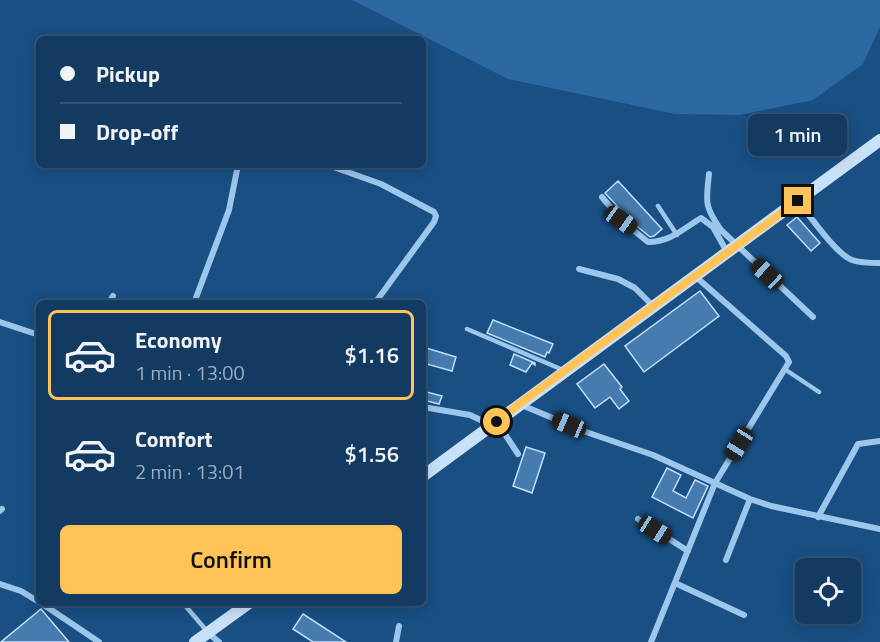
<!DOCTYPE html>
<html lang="en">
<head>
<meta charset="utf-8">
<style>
	body { margin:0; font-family:"Titillium Web",sans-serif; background:#1c4268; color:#f1f3f6; height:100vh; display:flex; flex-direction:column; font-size:22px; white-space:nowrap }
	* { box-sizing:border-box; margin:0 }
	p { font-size:20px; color:#9dadbe }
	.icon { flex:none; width:33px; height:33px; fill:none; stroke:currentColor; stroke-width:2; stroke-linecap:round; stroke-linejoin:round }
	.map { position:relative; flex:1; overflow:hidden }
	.panel { position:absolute; left:36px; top:300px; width:390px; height:306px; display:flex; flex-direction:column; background:#133b62; border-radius:9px; box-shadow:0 3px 15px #0003,0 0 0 2px #325577 }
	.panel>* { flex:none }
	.guide { position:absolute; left:36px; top:36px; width:390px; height:132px; border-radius:9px; box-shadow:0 3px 15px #0003,0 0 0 2px #325577; display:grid; align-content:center; height:132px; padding:0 24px; background:#133b62 }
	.buttons { position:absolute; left:795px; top:558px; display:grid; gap:12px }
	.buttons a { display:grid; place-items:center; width:66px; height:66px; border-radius:9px; background:#133b62; box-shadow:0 3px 15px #0003,0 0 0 2px #325577; font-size:30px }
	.end { position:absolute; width:27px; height:27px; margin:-14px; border:8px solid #ffc358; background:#111; box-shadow:0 0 0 3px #111 }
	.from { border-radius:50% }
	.bubble { position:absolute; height:42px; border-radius:9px; background:#133b62; box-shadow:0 3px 15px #0003,0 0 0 2px #325577; font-size:20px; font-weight:600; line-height:42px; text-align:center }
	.car { position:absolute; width:18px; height:36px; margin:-18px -9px; border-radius:8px; box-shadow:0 0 4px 2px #0007; background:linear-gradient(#222 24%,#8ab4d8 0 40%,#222 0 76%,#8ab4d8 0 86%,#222 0) }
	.guide b { display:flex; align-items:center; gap:21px; height:57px; font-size:22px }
	.guide b+b { border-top:2px solid #325577 }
	.guide i { width:15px; height:15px; background:#f1f3f6 }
	ul { padding:10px 0 0; list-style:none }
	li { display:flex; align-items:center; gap:18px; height:90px; margin:0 12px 9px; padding:0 12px; border:3px solid transparent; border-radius:9px }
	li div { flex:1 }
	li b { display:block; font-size:22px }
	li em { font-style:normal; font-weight:600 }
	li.selected { border-color:#ffc358 }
	li>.icon { width:54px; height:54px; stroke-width:1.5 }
	.action { display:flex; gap:12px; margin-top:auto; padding:12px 24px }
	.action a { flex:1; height:69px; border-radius:9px; background:#ffc358; color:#111; font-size:24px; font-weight:600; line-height:69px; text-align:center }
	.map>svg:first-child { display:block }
	.green { fill:#2c69a2 }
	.building { fill:#457bae; stroke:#c2dff9; stroke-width:1.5 }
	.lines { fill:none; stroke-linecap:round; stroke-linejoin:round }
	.lane { stroke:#9dc6ec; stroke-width:4.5 }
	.street { stroke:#9dc6ec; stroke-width:6 }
	.secondary { stroke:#c9e1f8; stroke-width:12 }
	.route { stroke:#ffc358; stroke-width:8 }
</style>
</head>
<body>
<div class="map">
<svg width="880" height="642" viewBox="0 0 880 642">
	<rect width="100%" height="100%" fill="#194f83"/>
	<path class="green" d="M352,0H880V27L863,64L813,100L740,115L675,114L508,79Z"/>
	<path class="building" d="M618,181L662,229L654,236L650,237L633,223L605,193Z
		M797,217L820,243L811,251L787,225Z
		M700,291L719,316L644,372L625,346Z
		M493,320L553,344L549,353L547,352L545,357L487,333Z
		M423,347L456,357L452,371L423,363Z
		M514,354L535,363V365L532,363L526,372L510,365Z
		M604,364L622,387L620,389L629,401L619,409L610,397L595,408L577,384Z
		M423,391L442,396L439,404L423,400Z
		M526,447L545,453L532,493L513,486Z
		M667,468L681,475L673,491L686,498L695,480L708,486L693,518L652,497Z
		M41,609L69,642H1Z
		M303,614L346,642H313L293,629Z"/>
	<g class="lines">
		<path class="lane" d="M658,206L677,235
			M467,329L563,370
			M786,370L819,392
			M183,603L206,630"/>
		<path class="street" d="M328,165L381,184L434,212L436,216L434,222L375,303
			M709,174C706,202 704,206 721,230L813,317
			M602,197L621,220L648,242C670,242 683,229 701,218L713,227L727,252
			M798,201C810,216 836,254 852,260C860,263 871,263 880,263
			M579,269L618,279L635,288L653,306
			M109,303L113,296
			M194,303L229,210L238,165
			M0,322L39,335
			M519,404L586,432L653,455L750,499L771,506L880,529
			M423,407L470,415L491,425
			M497,422L518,454
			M0,511L2,509
			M818,517L858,444L880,441
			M638,519L688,551
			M726,560L750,499
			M675,583L744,615
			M0,584L21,591L39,602
			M41,603L99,642
			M208,633L219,642
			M396,642L399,626
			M651,642L715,483L789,362L786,356L695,276"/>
		<path class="secondary" d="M423,476L880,140
			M195,642L249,603"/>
	</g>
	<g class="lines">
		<path class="route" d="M497,422L519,404L798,201"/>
	</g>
</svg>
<div class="buttons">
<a><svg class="icon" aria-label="locate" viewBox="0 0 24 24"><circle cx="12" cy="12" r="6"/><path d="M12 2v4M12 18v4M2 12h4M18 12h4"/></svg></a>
</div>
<i class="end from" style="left:497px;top:422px"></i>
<i class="end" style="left:798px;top:201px"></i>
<div class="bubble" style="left:748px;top:114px;width:99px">1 min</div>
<i class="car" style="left:621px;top:220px;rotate:125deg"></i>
<i class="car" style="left:767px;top:274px;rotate:313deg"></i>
<i class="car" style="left:569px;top:425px;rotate:293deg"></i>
<i class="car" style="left:739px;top:444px;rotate:212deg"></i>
<i class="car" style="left:655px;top:530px;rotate:122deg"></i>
<div class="guide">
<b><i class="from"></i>Pickup</b>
<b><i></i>Drop-off</b>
</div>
<section class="panel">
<ul>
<li class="selected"><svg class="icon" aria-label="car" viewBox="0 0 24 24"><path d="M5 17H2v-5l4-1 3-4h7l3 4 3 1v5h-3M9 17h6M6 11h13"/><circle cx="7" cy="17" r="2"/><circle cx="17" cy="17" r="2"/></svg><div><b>Economy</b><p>1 min · 13:00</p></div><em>$1.16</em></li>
<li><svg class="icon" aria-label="car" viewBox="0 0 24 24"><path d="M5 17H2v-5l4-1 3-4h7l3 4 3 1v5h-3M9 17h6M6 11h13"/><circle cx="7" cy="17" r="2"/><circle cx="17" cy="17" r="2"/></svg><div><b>Comfort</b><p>2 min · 13:01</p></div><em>$1.56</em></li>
</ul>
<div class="action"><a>Confirm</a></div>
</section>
</div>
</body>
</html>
